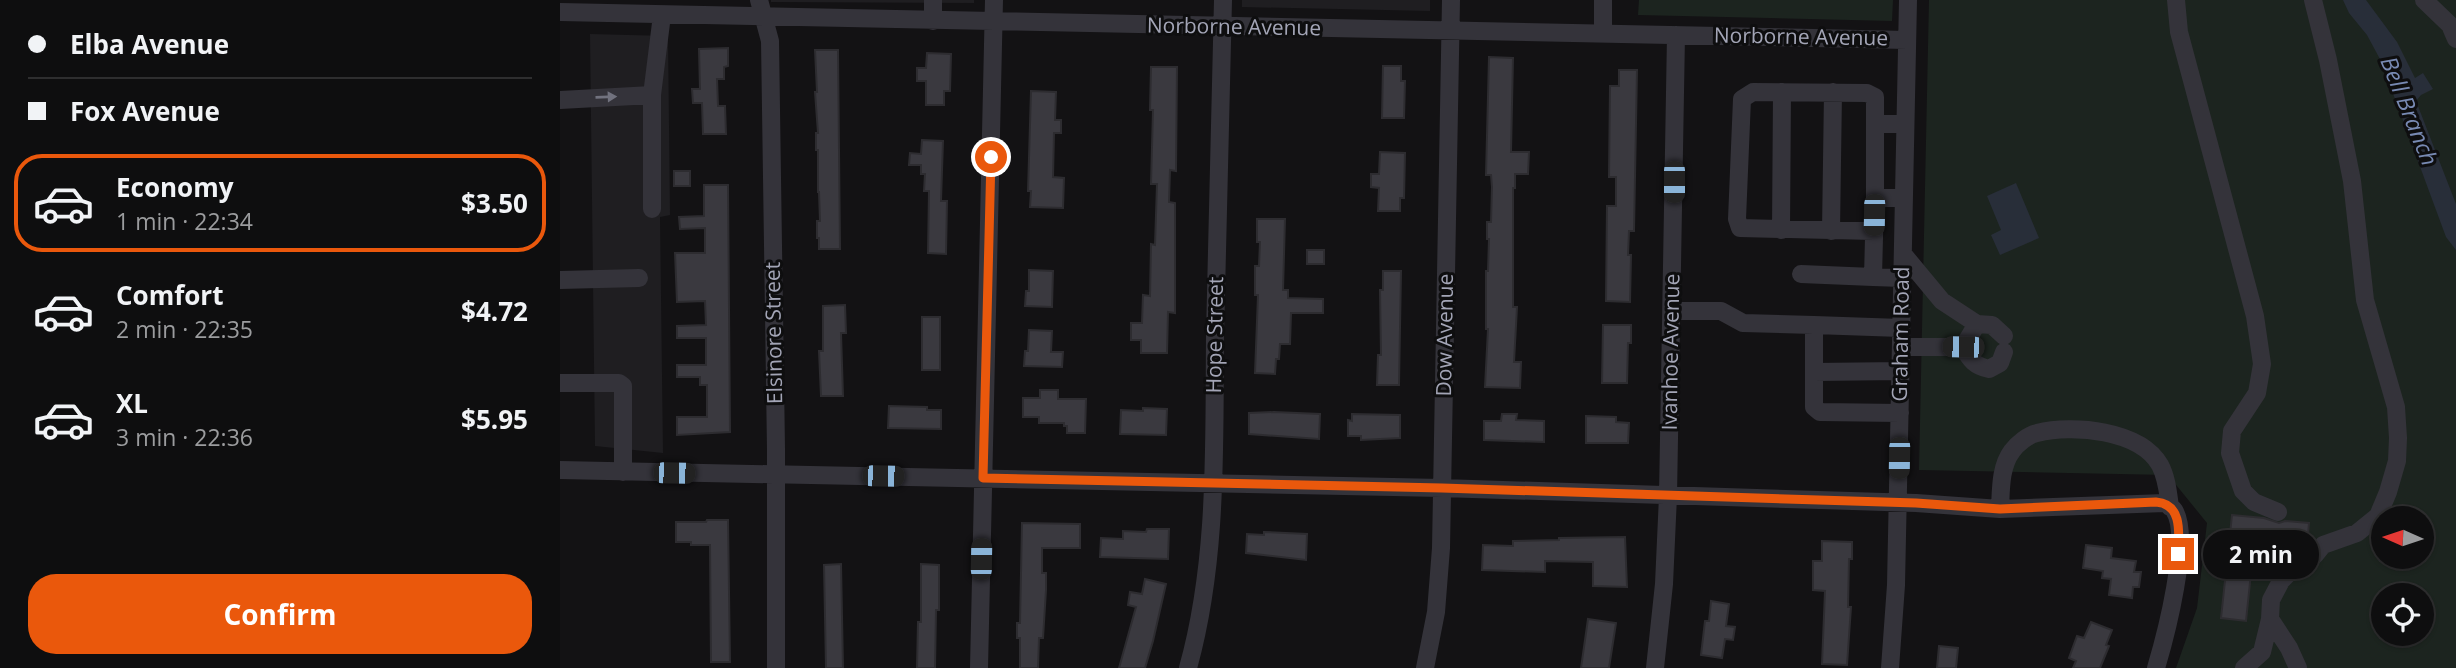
<!DOCTYPE html>
<html lang="en">
<head>
<meta charset="utf-8">
<style>
	body { margin:0; font-family:"Open Sans",sans-serif; background:#171718; color:#f1f3f6; height:100vh; display:flex; flex-direction:column; font-size:26px; white-space:nowrap }
	* { box-sizing:border-box; margin:0 }
	p { font-size:23px; color:#9b9c9e }
	.icon { flex:none; width:38px; height:38px; fill:none; stroke:currentColor; stroke-width:2; stroke-linecap:round; stroke-linejoin:round }
	.map { position:relative; flex:1; overflow:hidden }
	.sheet { display:flex; flex-direction:column; background:#0e0e0f; width:560px }
	.sheet>* { flex:none }
	.top-card { display:grid; align-content:center; height:154px; padding:0 28px; background:#0e0e0f }
	.needle { width:46px; rotate:273deg }
	.tools { position:absolute; left:1811px; top:506px; display:grid; gap:14px }
	.tools a { display:grid; place-items:center; width:63px; height:63px; border-radius:50%; background:#0e0e0f; box-shadow:0 2px 5px #0004,0 0 0 2px #2e2e2f; font-size:35px }
	.end { position:absolute; width:32px; height:32px; margin:-16px; border:9px solid #ea580c; background:#fff; box-shadow:0 0 0 4px #fff }
	.from { border-radius:50% }
	.bubble { position:absolute; height:49px; border-radius:24px; background:#0e0e0f; box-shadow:0 2px 5px #0004,0 0 0 2px #2e2e2f; font-size:23px; font-weight:700; line-height:49px; text-align:center }
	.car { position:absolute; width:21px; height:42px; margin:-21px -10px; border-radius:9px; box-shadow:0 0 5px 2px #0007; background:linear-gradient(#222 24%,#8ab4d8 0 40%,#222 0 76%,#8ab4d8 0 86%,#222 0) }
	.top-card b { display:flex; align-items:center; gap:24px; height:66px; font-size:26px }
	.top-card b+b { border-top:2px solid #2e2e2f }
	.top-card i { width:18px; height:18px; background:#f1f3f6 }
	ul { padding:0; list-style:none }
	li { display:flex; align-items:center; gap:21px; height:98px; margin:0 14px 10px; padding:0 14px; border:4px solid transparent; border-radius:28px }
	li div { flex:1 }
	li b { display:block; font-size:26px }
	li em { font-style:normal; font-weight:700 }
	li.active { border-color:#ea580c }
	li>.icon { width:63px; height:63px; stroke-width:1.5 }
	.primary-button { display:flex; gap:14px; margin-top:auto; padding:14px 28px }
	.primary-button a { flex:1; height:80px; border-radius:28px; background:#ea580c; color:#fff; font-size:28px; font-weight:700; line-height:80px; text-align:center }
	main { display:flex; flex:1; min-height:0 }
	.map>svg:first-child { display:block }
	.built { fill:#1f1e21 }
	.green { fill:#1c241f; fill-rule:evenodd }
	.water { fill:#282e39 }
	.building { fill:#3a393f; stroke:#2d2c30; stroke-width:2 }
	.lines { fill:none; stroke-linecap:round; stroke-linejoin:round }
	.minor { stroke:#34333a; stroke-width:18 }
	.oneway { fill:#71727e }
	.route { stroke:#ea580c; stroke-width:9 }
	.labels { text-anchor:middle; stroke-width:6; stroke-linejoin:round; paint-order:stroke }
	.street-label { font-size:21px; fill:#a3a5b6; stroke:#0e0e0f }
	.water-label { font-size:23px; font-style:italic; fill:#788ab3; stroke:#0e0e0f }
</style>
</head>
<body>
<main>
<section class="sheet">
<div class="top-card">
<b><i class="from"></i>Elba Avenue</b>
<b><i></i>Fox Avenue</b>
</div>
<ul>
<li class="active"><svg class="icon" aria-label="car" viewBox="0 0 24 24"><path d="M5 17H2v-5l4-1 3-4h7l3 4 3 1v5h-3M9 17h6M6 11h13"/><circle cx="7" cy="17" r="2"/><circle cx="17" cy="17" r="2"/></svg><div><b>Economy</b><p>1 min · 22:34</p></div><em>$3.50</em></li>
<li><svg class="icon" aria-label="car" viewBox="0 0 24 24"><path d="M5 17H2v-5l4-1 3-4h7l3 4 3 1v5h-3M9 17h6M6 11h13"/><circle cx="7" cy="17" r="2"/><circle cx="17" cy="17" r="2"/></svg><div><b>Comfort</b><p>2 min · 22:35</p></div><em>$4.72</em></li>
<li><svg class="icon" aria-label="car" viewBox="0 0 24 24"><path d="M5 17H2v-5l4-1 3-4h7l3 4 3 1v5h-3M9 17h6M6 11h13"/><circle cx="7" cy="17" r="2"/><circle cx="17" cy="17" r="2"/></svg><div><b>XL</b><p>3 min · 22:36</p></div><em>$5.95</em></li>
</ul>
<div class="primary-button"><a>Confirm</a></div>
</section>
<div class="map">
<svg width="1896" height="668" viewBox="0 0 1896 668">
	<rect width="100%" height="100%" fill="#131214"/>
	<path class="built" d="M211,0H414V3L211,2Z
		M682,0H870V11L682,7Z
		M30,34L108,36L110,215L100,217L103,453L35,446Z"/>
	<path class="green" d="M1079,0H1333L1332,21L1078,15Z
		M1369,0H1896V668H1616L1637,608L1647,523L1608,475L1359,470ZM1824,518H1862V556H1824ZM1824,595H1862V634H1824Z"/>
	<path class="water" d="M1783,0H1806L1837,42L1855,78L1863,73L1873,89L1861,95L1856,101L1896,204V250L1886,237L1821,61L1807,35L1789,13Z
		M1456,183L1479,238L1440,255L1431,235L1441,230L1427,196Z"/>
	<path class="building" d="M168,48V66L164,67V79H157L158,106H165L166,134H143L142,103H133L132,89H140L139,49Z
		M255,50H278L280,249H259V238H257V221H260L259,192H258V150H256V133H258L255,92H257Z
		M367,53L391,54L390,91H384V105H366V81H357V68H366Z
		M929,57L953,58L951,152H969L968,174H955V188H953V307H957L954,362H961L960,388L925,387L928,329H926V271H928L929,239H927V222H931L932,187L931,175H926Z
		M823,66H841V81H845L844,118H822Z
		M591,67H617L616,171L610,170L609,202L615,203V313L608,312L607,353H581V340H571V323H582L583,295L590,296L591,244L595,245L597,184H591L593,110H590Z
		M1059,70H1077L1074,231H1069L1068,255H1071L1070,302L1046,301L1047,206H1056V177H1049L1050,86H1059Z
		M471,91L496,92L495,120H501V133H494L493,177L504,178L503,208L470,207L471,191H468Z
		M362,140L383,141L381,201H387L386,254L368,253L369,191H364L365,174H361V165H349L350,153L361,154Z
		M820,152L845,153L844,198H840V211H818L819,188L811,187V174H819Z
		M114,171H130V186H114Z
		M144,185H168L170,432L117,435V417H147V385H140V377H117V365H146V338H117V326L146,325L145,301L117,302L115,253H145V228L120,229L119,217L144,216Z
		M697,219H725L723,290H728V298L763,299V313H731L730,344H720L719,359H716L715,374L695,373L698,295H695V266H699L700,242H697Z
		M747,250H764V264H747Z
		M469,270L493,271L492,307L465,306L466,291H469Z
		M823,271H841L839,385H817L818,355H821L820,290H823Z
		M285,305L286,333H281L283,396H261L259,351H263V306Z
		M362,317H380V370H362Z
		M1043,325H1071V343H1068L1067,383H1042Z
		M469,330L492,331L491,352H503L502,367L464,366L465,351H468Z
		M480,390H498V399H526L525,433H507V426H504V423H479V417H463V398H480Z
		M329,406L367,407V410H381V429L328,428Z
		M583,408L607,409L606,435L560,434L561,410L583,411Z
		M714,412L760,414L759,439L689,434V413Z
		M792,414L840,415V438L801,440V436H788V420L792,421Z
		M942,414H957L956,420L984,421V442L924,440V421H941Z
		M1026,416L1056,417V422L1069,423L1068,443H1026Z
		M1672,515L1704,518L1719,523L1725,521L1749,523L1747,547L1729,558L1693,554L1686,621L1661,618Z
		M147,520H168L170,662H151L150,545H131V542H116V522H146Z
		M462,523L520,524V548H482V573H486V590L483,638H479L478,668H460V638H457V623H460Z
		M587,529H609L608,559L540,557L541,538L563,539V531L586,532Z
		M704,532L747,534L746,560L686,553L687,534L704,535Z
		M1065,537L1067,587L1033,586V562L985,561V572L922,570L923,545L953,546V541L999,540V538Z
		M1262,541L1292,542V559H1289L1288,607H1291L1287,665L1262,664L1265,591L1253,590V561H1262Z
		M1526,545L1552,548L1551,558L1576,561L1574,572H1581L1579,587H1573L1572,598L1549,595L1551,579L1542,578L1543,571L1523,568Z
		M281,564L283,668H266L264,565Z
		M361,564L379,565V610H376L375,668H357L358,622H361Z
		M585,579L606,584L593,641L585,668H559L576,607L568,605L570,592L582,594Z
		M1151,601L1169,604L1166,626L1175,627L1173,640L1165,639L1162,658L1141,655L1145,621H1149Z
		M1028,619L1056,623L1049,668H1021Z
		M1531,622L1552,630L1546,645L1549,646L1540,668H1513L1516,661L1509,658L1517,636L1524,638Z
		M1379,646L1398,648L1396,668H1377Z"/>
	<g class="lines">
		<path class="minor" d="M199,0L210,41L216,449V668
			M1043,0V34
			M1616,0L1619,32L1695,316L1702,364L1697,393L1672,431L1670,453L1683,491L1694,502L1718,512
			M1864,0L1890,25L1896,39
			M0,12L1347,40
			M373,21V0
			M0,100L92,95
			M1315,124V198
			M92,209V95L102,15
			M1221,230L1222,92
			M1271,231L1273,92
			M1314,231L1180,228L1177,219L1182,99L1193,92L1307,93L1315,97V124H1345
			M1343,254L1382,301L1417,324
			M1241,274L1313,277
			M1342,278L1313,277L1315,198H1344
			M0,280L79,278
			M1112,311H1161L1183,323L1254,325
			M1341,347H1403
			M1444,352L1440,363L1429,369C1415,366 1410,360 1403,347L1417,324L1432,325L1444,336
			M1254,372L1341,371
			M0,383H59L63,386V472
			M1340,413L1260,412L1254,407V325L1341,328
			M0,470L882,488L1356,503L1440,509L1605,503C1608,505 1612,507 1614,510C1632,537 1605,638 1596,668
			M1440,509C1441,490 1440,467 1452,451C1457,444 1468,435 1477,433C1513,424 1580,430 1600,465C1607,478 1608,493 1610,507
			M1710,619L1729,648L1738,668
			M419,668L434,0
			M628,668C658,560 654,446 655,335C657,223 661,112 663,0
			M865,668L876,612L881,548L891,0
			M1095,668L1104,584L1108,496L1116,35
			M1330,668L1336,585L1348,0
			M1684,668L1702,652L1710,619L1711,600L1721,581L1734,568L1755,555L1763,545L1797,533L1818,516L1828,492L1837,461L1838,438L1836,407L1805,300L1792,181L1768,60L1753,0"/>
	</g>
	<defs><path id="oneway-solid" d="M-6-.8H1V-3.2L6.5 0L1 3.2V.8H-6Z" transform="scale(1.75)"/></defs>
	<use class="oneway" href="#oneway-solid" transform="translate(46 97) rotate(-2)"/>
	<g class="lines">
		<path class="route" d="M431,157L423,478L882,488L1356,503L1440,509L1596,502C1623,504 1619,534 1618,554"/>
	</g>
	<g class="labels">
		<g class="street-label">
			<text transform="translate(674 27) rotate(1)" y="7">Norborne Avenue</text>
			<text transform="translate(1241 37) rotate(1)" y="7">Norborne Avenue</text>
			<text transform="translate(214 333) rotate(-91)" y="7">Elsinore Street</text>
			<text transform="translate(1341 334) rotate(-89)" y="7">Graham Road</text>
			<text transform="translate(655 335) rotate(-89)" y="7">Hope Street</text>
			<text transform="translate(885 335) rotate(-89)" y="7">Dow Avenue</text>
			<text transform="translate(1111 352) rotate(-89)" y="7">Ivanhoe Avenue</text>
		</g>
		<g class="water-label">
			<text transform="translate(1849 111) rotate(68)" y="8">Bell Branch</text>
		</g>
	</g>
</svg>
<div class="tools">
<a><svg class="needle" viewBox="-14 -14 28 28"><path d="M0-13l5 13h-10z" fill="#e53935"/><path d="M0 13l5-13h-10z" fill="#9b9c9e"/></svg></a>
<a><svg class="icon" aria-label="locate" viewBox="0 0 24 24"><circle cx="12" cy="12" r="6"/><path d="M12 2v4M12 18v4M2 12h4M18 12h4"/></svg></a>
</div>
<i class="end from" style="left:431px;top:157px"></i>
<i class="end" style="left:1618px;top:554px"></i>
<div class="bubble" style="left:1643px;top:530px;width:116px">2 min</div>
<i class="car" style="left:1114px;top:182px;rotate:180deg"></i>
<i class="car" style="left:1314px;top:215px;rotate:181deg"></i>
<i class="car" style="left:1403px;top:347px;rotate:271deg"></i>
<i class="car" style="left:1339px;top:458px;rotate:181deg"></i>
<i class="car" style="left:114px;top:473px;rotate:91deg"></i>
<i class="car" style="left:323px;top:476px;rotate:91deg"></i>
<i class="car" style="left:421px;top:559px;rotate:1deg"></i>
</div>
</main>
</body>
</html>
